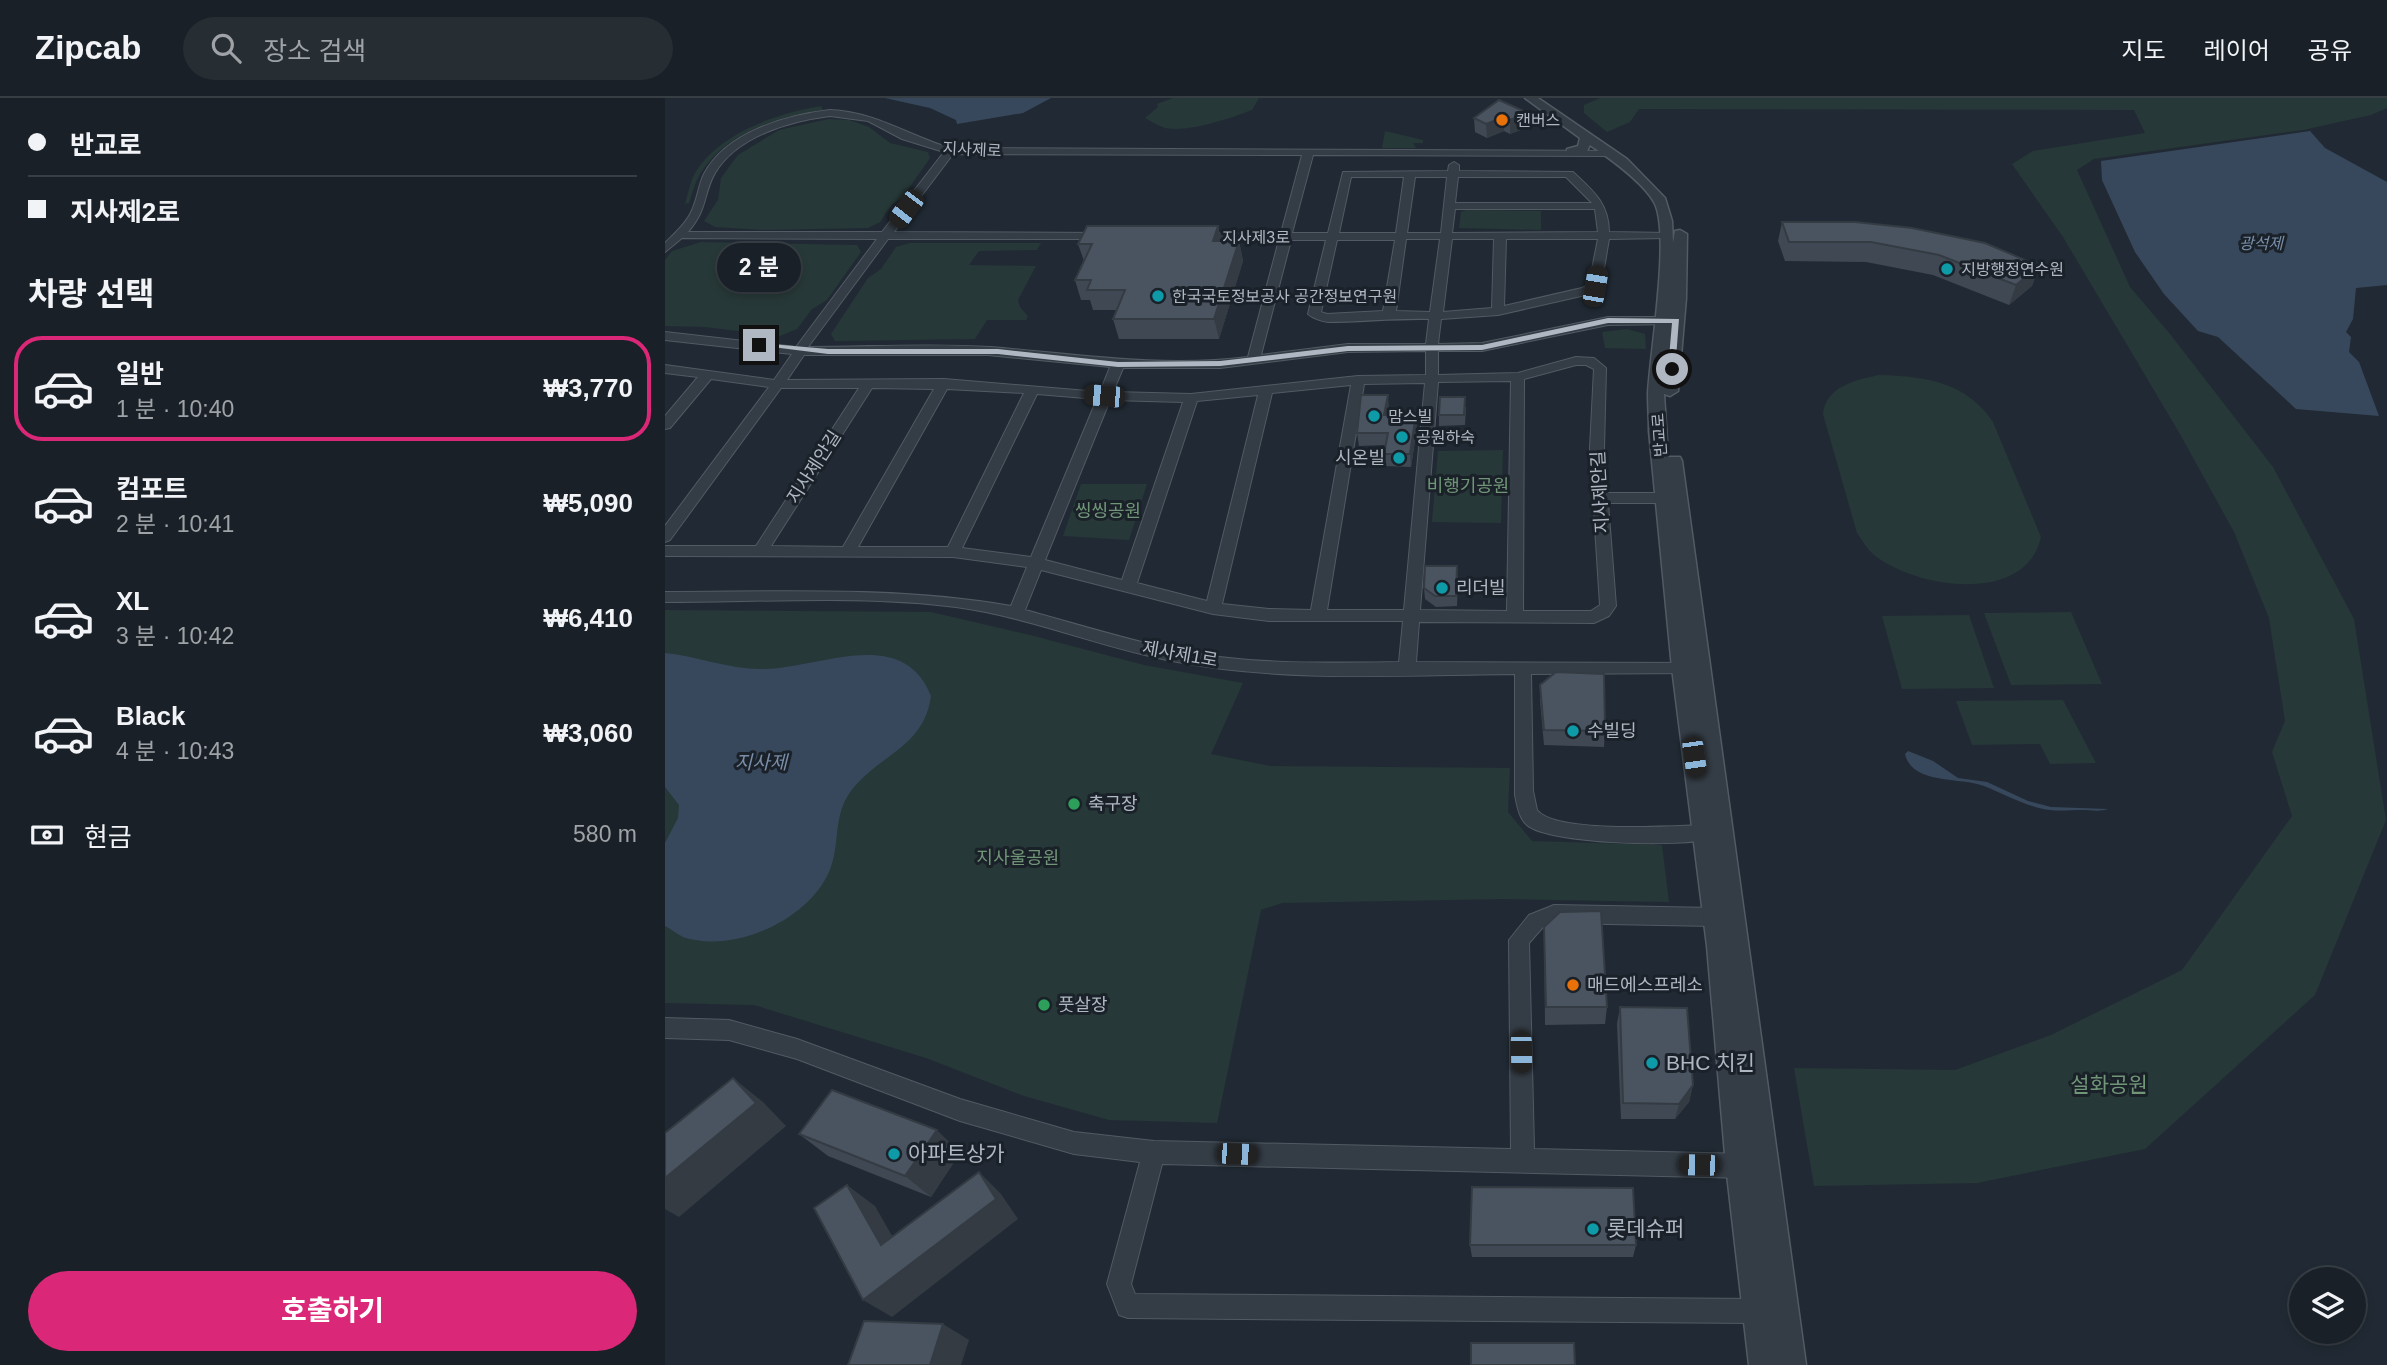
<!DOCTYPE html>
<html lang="ko">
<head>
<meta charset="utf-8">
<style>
	body { margin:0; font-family:Arial,"Noto Sans KR",sans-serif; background:#262d33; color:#f1f3f6; height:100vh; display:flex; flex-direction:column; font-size:26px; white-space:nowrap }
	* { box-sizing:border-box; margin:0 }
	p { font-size:23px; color:#9fa3a7 }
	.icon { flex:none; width:38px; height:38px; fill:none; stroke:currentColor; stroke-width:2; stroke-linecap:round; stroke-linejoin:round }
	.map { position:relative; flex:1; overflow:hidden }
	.panel { display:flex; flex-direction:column; background:#192027; width:665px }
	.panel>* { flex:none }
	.guide { display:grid; align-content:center; height:154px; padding:0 28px; background:#192027 }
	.controls { position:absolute; left:1624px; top:1169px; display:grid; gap:14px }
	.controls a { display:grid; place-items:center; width:77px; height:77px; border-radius:50%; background:#192027; box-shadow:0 4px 10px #0003,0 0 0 2px #373e44; font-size:35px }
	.end { position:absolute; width:32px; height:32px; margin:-16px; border:9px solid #afb7c2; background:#111; box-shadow:0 0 0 4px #111 }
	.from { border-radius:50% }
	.bubble { position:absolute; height:49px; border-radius:24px; background:#192027; box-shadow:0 4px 10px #0003,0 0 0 2px #373e44; font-size:23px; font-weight:700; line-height:49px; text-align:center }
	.car { position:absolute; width:21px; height:42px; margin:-21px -10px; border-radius:9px; box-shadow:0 0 5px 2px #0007; background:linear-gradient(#222 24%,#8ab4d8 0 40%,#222 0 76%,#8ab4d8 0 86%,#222 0) }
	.guide b { display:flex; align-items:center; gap:24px; height:66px; font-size:26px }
	.guide b+b { border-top:2px solid #373e44 }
	.guide i { width:18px; height:18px; background:#f1f3f6 }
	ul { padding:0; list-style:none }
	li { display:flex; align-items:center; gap:21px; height:105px; margin:0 14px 10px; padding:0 14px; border:4px solid transparent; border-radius:28px }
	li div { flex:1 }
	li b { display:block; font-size:26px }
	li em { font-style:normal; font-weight:700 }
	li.selected { border-color:#db2777 }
	li>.icon { width:63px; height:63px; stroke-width:1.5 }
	h2 { padding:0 28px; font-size:32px; line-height:84px }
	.pay { display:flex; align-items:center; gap:18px; height:77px; padding:0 28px; font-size:26px }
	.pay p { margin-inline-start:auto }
	.action { display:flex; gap:14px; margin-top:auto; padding:14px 28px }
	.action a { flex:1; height:80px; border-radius:42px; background:#db2777; color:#fff; font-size:28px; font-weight:700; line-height:80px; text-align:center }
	header { display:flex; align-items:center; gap:42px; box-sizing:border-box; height:98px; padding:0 35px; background:#192027; border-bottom:2px solid #373e44 }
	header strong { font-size:33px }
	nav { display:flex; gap:38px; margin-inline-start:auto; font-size:24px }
	.search { width:490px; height:63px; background:#262d33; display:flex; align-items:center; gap:18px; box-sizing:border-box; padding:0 24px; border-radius:38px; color:#9fa3a7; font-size:26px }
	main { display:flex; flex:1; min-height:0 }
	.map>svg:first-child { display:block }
	.green { fill:#263837 }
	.water { fill:#38485c }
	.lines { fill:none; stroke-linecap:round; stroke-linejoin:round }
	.minor-casing { stroke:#525a63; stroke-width:2 }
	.tertiary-casing { stroke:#525a63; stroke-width:3 }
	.minor { fill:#343c45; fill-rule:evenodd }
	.tertiary { fill:#343c45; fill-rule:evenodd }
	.wall { fill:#404853 }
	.shaded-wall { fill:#343b43 }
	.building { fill:#4a5460; stroke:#343b43; stroke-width:2 }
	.route { fill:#afb7c2 }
	.food-dot { fill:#e8710a; stroke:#1a2129; stroke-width:2.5 }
	.culture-dot { fill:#0f9aa8; stroke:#1a2129; stroke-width:2.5 }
	.leisure-dot { fill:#2e9e5b; stroke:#1a2129; stroke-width:2.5 }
	.labels { text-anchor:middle; stroke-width:6; stroke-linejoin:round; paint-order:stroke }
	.far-poi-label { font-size:16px; fill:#afb7c2; stroke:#1a2129; text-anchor:start }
	.far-street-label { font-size:16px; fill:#afb7c2; stroke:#1a2129 }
	.far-water-label { font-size:16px; font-style:italic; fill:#798ea8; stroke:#1a2129 }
	.poi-label { font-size:18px; fill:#afb7c2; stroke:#1a2129; text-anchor:start }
	.street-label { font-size:18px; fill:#afb7c2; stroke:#1a2129 }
	.park-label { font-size:18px; fill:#709577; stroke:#1a2129 }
	.water-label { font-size:19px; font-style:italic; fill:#798ea8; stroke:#1a2129 }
	.near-poi-label { font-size:21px; fill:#afb7c2; stroke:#1a2129; text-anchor:start }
	.near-park-label { font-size:21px; fill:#709577; stroke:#1a2129 }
</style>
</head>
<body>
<header>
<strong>Zipcab</strong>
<div class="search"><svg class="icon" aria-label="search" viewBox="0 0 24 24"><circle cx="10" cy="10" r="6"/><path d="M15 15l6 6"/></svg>장소 검색</div>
<nav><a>지도</a><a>레이어</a><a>공유</a></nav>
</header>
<main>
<section class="panel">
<div class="guide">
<b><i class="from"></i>반교로</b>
<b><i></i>지사제2로</b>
</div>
<h2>차량 선택</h2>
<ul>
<li class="selected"><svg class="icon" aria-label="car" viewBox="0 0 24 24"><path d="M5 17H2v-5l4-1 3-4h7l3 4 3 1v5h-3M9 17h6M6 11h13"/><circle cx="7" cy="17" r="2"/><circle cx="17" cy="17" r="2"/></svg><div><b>일반</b><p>1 분 · 10:40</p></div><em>₩3,770</em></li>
<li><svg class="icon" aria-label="car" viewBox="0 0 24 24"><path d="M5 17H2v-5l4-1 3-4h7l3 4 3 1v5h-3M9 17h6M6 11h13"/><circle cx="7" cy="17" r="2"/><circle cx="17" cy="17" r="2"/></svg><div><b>컴포트</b><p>2 분 · 10:41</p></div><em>₩5,090</em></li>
<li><svg class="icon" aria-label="car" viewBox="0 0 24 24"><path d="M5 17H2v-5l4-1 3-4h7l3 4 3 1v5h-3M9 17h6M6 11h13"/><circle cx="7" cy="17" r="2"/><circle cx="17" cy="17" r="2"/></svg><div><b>XL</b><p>3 분 · 10:42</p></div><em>₩6,410</em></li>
<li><svg class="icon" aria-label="car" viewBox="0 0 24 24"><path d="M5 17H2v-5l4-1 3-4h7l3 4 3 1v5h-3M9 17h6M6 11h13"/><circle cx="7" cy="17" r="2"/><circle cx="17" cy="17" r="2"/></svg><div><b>Black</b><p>4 분 · 10:43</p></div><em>₩3,060</em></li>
</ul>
<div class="pay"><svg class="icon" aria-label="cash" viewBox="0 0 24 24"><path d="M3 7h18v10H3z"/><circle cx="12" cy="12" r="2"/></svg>현금<p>580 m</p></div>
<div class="action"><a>호출하기</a></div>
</section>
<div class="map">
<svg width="1722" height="1267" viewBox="0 0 1722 1267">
	<rect width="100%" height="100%" fill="#212a34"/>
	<path class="green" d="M508,0H594L587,12C566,20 523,35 500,30C493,28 486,23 480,20L493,9L492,6Z
		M935,0H1722V10L1706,17L1638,32L1429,61L1412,72L1465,189L1505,236L1608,369L1689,521L1721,722L1650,897L1480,1051L1312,1085L1149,1088L1129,970L1290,972L1386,937L1517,872L1627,718L1607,654L1620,623L1604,520L1569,434L1515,336L1398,139L1347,66L1368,53L1480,35L1469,12L974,11L965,24L942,34L919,15V7Z
		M156,8L158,12C113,18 56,36 33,80C29,87 27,97 24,105L20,106C23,96 25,84 30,75C54,35 113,15 156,8Z
		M164,21L184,22L204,29L225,45L263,54L265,60L237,100L227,106L215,124L203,130L98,132L50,129L39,123L53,102L56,80L73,57L114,32Z
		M720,33L758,42V45H748L751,50H717Z
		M801,112L876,113V132L794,130L796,114Z
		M36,144L192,147L196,154L162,202L147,211L132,231L115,238L39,229L0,228V162L7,153Z
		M245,145H376L372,152L314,153L304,167L371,168L353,202L355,209L363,218L361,222H322L310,241L170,243L166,236L203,180L216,171L231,149Z
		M962,231L980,236L981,251L940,250L937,234Z
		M1214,277C1259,278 1302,284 1328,324L1376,439C1361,508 1250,490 1209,457C1202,451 1197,442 1192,435L1158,316C1161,288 1191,282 1214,277Z
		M838,352L836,425L767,424L773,353Z
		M416,386H482L464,442L398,438Z
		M0,512L266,514L365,537L479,567L578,585L546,656L605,668L845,670L843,714L867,743L997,747L1004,804L838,801L617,805L596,812L552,1025L444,1022L359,998L261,960L89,907L0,905Z
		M1406,514L1437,586L1346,587L1319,515Z
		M1304,517L1329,590L1237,591L1217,518Z
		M1398,602L1431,665L1385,666L1375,646L1307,647L1291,603Z"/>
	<path class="water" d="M220,0H386L358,15L292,26L291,22L265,10Z
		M1645,33L1660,50L1722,84V187L1691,190L1688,221L1681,234L1686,239L1684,254L1694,264L1714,318L1631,311L1553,239L1533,233L1499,196L1470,154L1437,82L1436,63Z
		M0,555C32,558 63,571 96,571C152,572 237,525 266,598C259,650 214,656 186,693C167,718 176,747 164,774C143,822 69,856 18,839C12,836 6,831 0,828V745L13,720L14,707L0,689Z
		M1243,653L1268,663L1293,680L1322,684L1363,703L1386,709L1443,711C1435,714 1426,712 1417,712C1402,712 1389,714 1374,710C1355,705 1337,695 1319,688C1296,679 1247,687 1240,656Z"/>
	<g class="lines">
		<defs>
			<path id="minor" d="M165,12C211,14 242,37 285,50L950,53V57L946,58L648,57L627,135H663L678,74L783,73L784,67L789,64L794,67V73L908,74C927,92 944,105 944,134L1005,135L1007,137L1001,140L944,141L936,188L925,196L833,217L776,221L773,246L817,245L943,219H1015L1017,222L1011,226L943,227L817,253H773V277L853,275L911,259L929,260L941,270L939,350L942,395H999L1006,400L999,405H943L951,508L944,518L929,525L754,524L751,564L1034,565L1036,569L1028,575L866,576L868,693L872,712C891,736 1007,728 1040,727L1047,730L1049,735L1047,740C1020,750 883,746 862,727C854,720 852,707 850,697V576C736,577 619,585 507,563C434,549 365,519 291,509C199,497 94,504 0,504V494C116,494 232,488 346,508L362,469L288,459L0,458V448H91L194,290H116L5,442L0,444V428L104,289L46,281L5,330L0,331V318L33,279L0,275V267L109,282L127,256L0,242V234L131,249L212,141L17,140L0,154V145C11,134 24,123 29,107C33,97 34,86 39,76C61,34 121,17 165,12ZM165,18L203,23L237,41L279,54L217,134H23C43,111 38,96 50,75C72,38 125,23 165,18ZM288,56L637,57L616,135L531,136L525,139L531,142H614L583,259C496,270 412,256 326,249C265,245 203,249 143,249L223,141H440L446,138L440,135L229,134ZM686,79H739L731,135H674ZM750,79H782L776,135H742ZM793,79H901L927,105H790ZM790,111H930L933,134L787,135ZM741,141H775L765,214L731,213ZM787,141H829L827,210L778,214ZM841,141H933L924,186L917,190L839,208ZM626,142H661L643,216C648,220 656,223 663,224C697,224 730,220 764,221L761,246H683L596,257ZM672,142H730L718,213L662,216L656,214ZM761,253V277L693,278L526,296L448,294L458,270H555L683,254ZM139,257H323L445,269L435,294L279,281L122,282ZM911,267H921L929,271L925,350L935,507L926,513H858L859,281ZM846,283L842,513L755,512L773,284ZM760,285L739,512H662L699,286ZM686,287L646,512L604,511L557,506L607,295ZM207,290L269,291L178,449L106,448ZM282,291L359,295L283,449H193ZM372,296L432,301L366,459L297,450ZM593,297L542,503L472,485L532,303ZM445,302L518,304L457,482L380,462ZM376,472L548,516L604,523H738L734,564C658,565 580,567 505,551C456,540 408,525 360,512Z
				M889,807L1050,810L1057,813L1060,819L1057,825L1050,828L890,825L878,829L864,845L869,1051L1082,1056L1090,1060L1094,1068L1090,1076L1082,1080L497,1066L466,1186L470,1196L1092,1201L1101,1204L1104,1213L1101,1222L1092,1225L463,1220L454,1217L442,1186L475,1064L409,1056L295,1023L132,961L64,942L0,940V920L64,922L132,941L295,1001L409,1034L489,1043L846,1051L844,842L864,817Z"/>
			<path id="tertiary" d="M860,0H873L962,61L1000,100L1007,123L1008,145L1010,133L1015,132L1022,136L1021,200L1013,293L1005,298L999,296L1003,359H1015L1017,363L1141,1267H1084L1061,1068L1042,848L1007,570L984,333C984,321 983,308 983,295C985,255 1006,134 989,104C977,83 944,60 925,47L922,53L902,57V51L913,48L915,40Z"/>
		</defs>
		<use href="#minor" class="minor-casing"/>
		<use href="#tertiary" class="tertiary-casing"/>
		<use href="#minor" class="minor"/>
		<use href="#tertiary" class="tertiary"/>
	</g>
	<path class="wall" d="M834,2L863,29L845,36L839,33L822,40L810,34L809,20Z
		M1117,124L1374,168L1367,188L1344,207L1268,177L1201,164L1120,163L1113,143Z
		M553,128L556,143H574L578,163L554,241H454L448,221L452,212H428L425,202H416L410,182L419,163L413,146Z
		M724,309L723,317L752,329L746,369L720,368L719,356L720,347L694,348L692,335Z
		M801,309L800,327L774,328V317Z
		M793,478L792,508L771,509L760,501L759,490Z
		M875,587L940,633L939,649L879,647L875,603Z
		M879,829L942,909L940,926L880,927Z
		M955,909L1028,987L1024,1004L1010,1021H956L952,926Z
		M134,1036L295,1055L266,1099L163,1058Z
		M805,1147H971L968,1159H807Z"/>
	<path class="shaded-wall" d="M863,15V29L845,36V22Z
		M839,19V33L822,40L821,26Z
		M553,128L557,148L548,143Z
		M574,143L578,163L554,241L549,221Z
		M1374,168L1367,188L1344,207L1351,187Z
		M723,297L724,309L721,330L719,317Z
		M751,316L752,329L746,369L745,356Z
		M68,980L98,1004L121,1028L14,1119L0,1111V1080Z
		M1028,987L1024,1004L1010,1021L1014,1006Z
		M272,1032L295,1055L266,1099L240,1078Z
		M314,1074L336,1096L353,1121L227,1219L198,1202Z
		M182,1087L210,1108L243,1166L216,1147Z
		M278,1226L304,1242L296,1267H265Z"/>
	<path class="building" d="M834,2L863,15L845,22L839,19L821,26L809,20Z
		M1117,124H1190L1247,130L1320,145L1374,168L1351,187L1274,157L1206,144H1124Z
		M422,128H553L548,143H574L549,221H448L460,192H422L426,182H410L427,146H413Z
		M696,297H723L719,317L751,316L745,356H719L723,335H692Z
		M775,299H800L799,317H774Z
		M760,468H792L791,498H770L759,490Z
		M891,574L939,576L940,633L879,632L875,587Z
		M936,813L942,909H881L879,829L895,814Z
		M955,909L1022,910L1028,987L1014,1006L958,1005Z
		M68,980L91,1005L0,1080V1035Z
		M167,992L272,1032L240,1078L134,1036Z
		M314,1074L331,1101L198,1202L149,1110L182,1087L216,1147Z
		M807,1089L968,1090L971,1147H805Z
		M199,1223L278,1226L265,1267H183Z
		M806,1245H909L910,1267H806Z"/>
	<path class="route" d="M943,220L1014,221L1010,273L1003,271L1007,225H943L817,252L683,253L555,268L453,269L333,256H163L90,247L94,245L163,251H333L453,264L555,263L683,248L817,247Z"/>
	<g class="food-dot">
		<circle cx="837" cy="22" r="7"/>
		<circle cx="908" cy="887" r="7"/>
	</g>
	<g class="culture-dot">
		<circle cx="1282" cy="171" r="7"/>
		<circle cx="493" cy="198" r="7"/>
		<circle cx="709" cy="318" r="7"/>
		<circle cx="737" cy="339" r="7"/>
		<circle cx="734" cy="360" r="7"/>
		<circle cx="777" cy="490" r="7"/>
		<circle cx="908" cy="633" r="7"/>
		<circle cx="987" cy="965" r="7"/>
		<circle cx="229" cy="1056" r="7"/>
		<circle cx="928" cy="1131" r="7"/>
	</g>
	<g class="leisure-dot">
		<circle cx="409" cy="706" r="7"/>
		<circle cx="379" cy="907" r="7"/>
	</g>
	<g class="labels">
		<g class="far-poi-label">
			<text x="851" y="28">캔버스</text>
			<text x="1296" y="177">지방행정연수원</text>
			<text x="507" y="204">한국국토정보공사 공간정보연구원</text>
			<text x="723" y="324">맘스빌</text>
			<text x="751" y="345">공원하숙</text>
		</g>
		<g class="far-street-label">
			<text transform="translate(307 51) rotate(3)" y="6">지사제로</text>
			<text x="591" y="145">지사제3로</text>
			<text transform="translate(994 337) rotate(-94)" y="6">반교로</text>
		</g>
		<g class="far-water-label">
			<text x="1596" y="151">광석제</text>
		</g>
		<g class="poi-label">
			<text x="720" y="366" text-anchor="end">시온빌</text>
			<text x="791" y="496">리더빌</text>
			<text x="922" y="639">수빌딩</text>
			<text x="423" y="712">축구장</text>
			<text x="922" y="893">매드에스프레소</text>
			<text x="393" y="913">풋살장</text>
		</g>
		<g class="street-label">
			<text transform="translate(149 369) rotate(-57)" y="6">지사제안길</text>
			<text transform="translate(935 394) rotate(-93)" y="6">지사제안길</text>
			<text transform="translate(515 556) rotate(10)" y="6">제사제1로</text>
		</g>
		<g class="park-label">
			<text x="803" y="394">비행기공원</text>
			<text x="443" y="419">씽씽공원</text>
			<text x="353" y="766">지사울공원</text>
		</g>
		<g class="water-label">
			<text x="96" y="671">지사제</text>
		</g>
		<g class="near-poi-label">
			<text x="1001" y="972">BHC 치킨</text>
			<text x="243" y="1063">아파트상가</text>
			<text x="942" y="1138">롯데슈퍼</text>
		</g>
		<g class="near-park-label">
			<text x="1444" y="994">설화공원</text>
		</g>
	</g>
</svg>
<div class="controls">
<a><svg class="icon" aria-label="layers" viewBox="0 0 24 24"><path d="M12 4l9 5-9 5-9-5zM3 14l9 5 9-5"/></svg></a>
</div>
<i class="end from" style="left:1007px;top:271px"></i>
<i class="end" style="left:94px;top:247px"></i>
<div class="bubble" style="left:52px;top:145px;width:84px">2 분</div>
<i class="car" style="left:241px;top:111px;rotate:217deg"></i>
<i class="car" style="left:930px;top:188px;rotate:10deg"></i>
<i class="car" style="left:439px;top:298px;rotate:275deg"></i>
<i class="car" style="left:1029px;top:659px;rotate:172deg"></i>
<i class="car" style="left:856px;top:954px;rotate:179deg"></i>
<i class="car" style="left:572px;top:1056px;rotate:92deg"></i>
<i class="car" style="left:1034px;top:1067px;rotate:271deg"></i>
</div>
</main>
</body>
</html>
